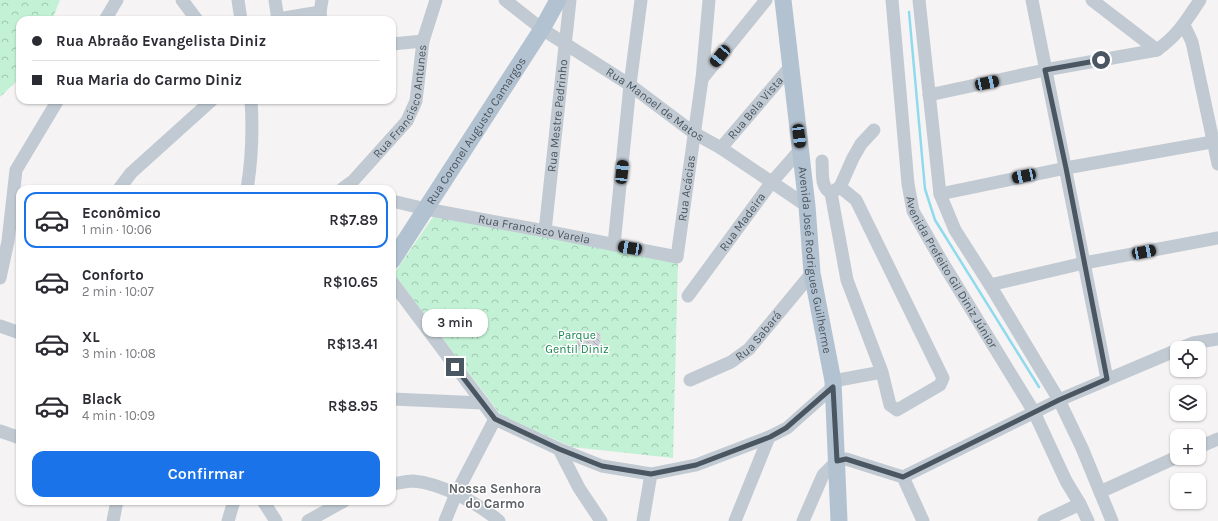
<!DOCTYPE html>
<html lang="pt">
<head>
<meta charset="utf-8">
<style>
	body { margin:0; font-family:Karla,sans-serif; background:#f7f7f7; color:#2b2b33; height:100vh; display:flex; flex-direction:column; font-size:15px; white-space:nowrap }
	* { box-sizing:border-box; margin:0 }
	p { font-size:13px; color:#7c7c81 }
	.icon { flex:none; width:22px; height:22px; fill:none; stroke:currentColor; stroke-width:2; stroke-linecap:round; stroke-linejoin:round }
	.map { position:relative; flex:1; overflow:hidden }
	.panel { position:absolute; left:16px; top:185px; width:380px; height:320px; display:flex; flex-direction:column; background:#fff; border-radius:12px; box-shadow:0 1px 3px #0004 }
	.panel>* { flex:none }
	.top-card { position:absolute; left:16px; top:16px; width:380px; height:88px; border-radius:12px; box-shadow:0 1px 3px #0004; display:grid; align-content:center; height:88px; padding:0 16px; background:#fff }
	.buttons { position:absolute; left:1170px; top:341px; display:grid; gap:8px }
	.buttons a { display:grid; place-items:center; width:36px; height:36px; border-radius:8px; background:#fff; box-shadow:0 1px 3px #0004; font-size:20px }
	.end { position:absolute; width:18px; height:18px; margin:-9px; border:5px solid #4a5661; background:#fff; box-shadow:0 0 0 2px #fff }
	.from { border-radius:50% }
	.bubble { position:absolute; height:28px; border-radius:12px; background:#fff; box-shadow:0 1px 3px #0004; font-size:13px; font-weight:600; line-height:28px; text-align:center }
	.car { position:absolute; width:12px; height:24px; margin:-12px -6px; border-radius:5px; box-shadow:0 0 3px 1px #0007; background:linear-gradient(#222 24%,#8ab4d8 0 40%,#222 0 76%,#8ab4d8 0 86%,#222 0) }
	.top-card b { display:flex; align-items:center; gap:14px; height:38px; font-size:15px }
	.top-card b+b { border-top:1px solid #e1e1e2 }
	.top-card i { width:10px; height:10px; background:#2b2b33 }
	ul { padding:7px 0 0; list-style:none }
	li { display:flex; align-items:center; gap:12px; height:56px; margin:0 8px 6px; padding:0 8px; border:2px solid transparent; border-radius:12px }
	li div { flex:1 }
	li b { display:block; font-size:15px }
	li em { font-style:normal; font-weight:600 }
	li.current { border-color:#1a73e8 }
	li>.icon { width:36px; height:36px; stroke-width:1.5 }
	.button { display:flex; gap:8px; margin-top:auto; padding:8px 16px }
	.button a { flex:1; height:46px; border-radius:12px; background:#1a73e8; color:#fff; font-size:16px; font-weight:600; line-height:46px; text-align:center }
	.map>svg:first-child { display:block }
	.forest { fill:url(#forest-crowns) }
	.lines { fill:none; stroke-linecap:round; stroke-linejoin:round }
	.stream { stroke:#90daee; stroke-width:2.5 }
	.building { fill:url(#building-back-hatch); stroke:#d7d9de }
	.minor { stroke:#c1cad2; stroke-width:13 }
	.major { stroke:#b3c2d1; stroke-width:17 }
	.route { stroke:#4a5661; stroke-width:5 }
	.labels { text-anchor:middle; stroke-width:3; stroke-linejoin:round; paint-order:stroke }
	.street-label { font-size:12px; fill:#4a5661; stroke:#fff }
	.park-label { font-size:12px; fill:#17864f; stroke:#fff }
	.neighbourhood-label { font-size:13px; font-weight:bold; fill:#5f6368; stroke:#fff }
</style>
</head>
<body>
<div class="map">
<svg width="1218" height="521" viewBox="0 0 1218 521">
	<defs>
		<pattern id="forest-crowns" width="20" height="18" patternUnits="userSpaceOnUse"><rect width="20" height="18" fill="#c3f1d5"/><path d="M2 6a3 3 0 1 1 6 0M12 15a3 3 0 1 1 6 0" fill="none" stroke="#a0c6b0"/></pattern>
		<pattern id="building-back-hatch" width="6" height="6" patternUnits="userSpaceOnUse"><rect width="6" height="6" fill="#cdcfd5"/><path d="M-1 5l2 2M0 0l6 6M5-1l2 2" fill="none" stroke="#a8abb0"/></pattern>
	</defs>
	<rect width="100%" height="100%" fill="#f5f3f3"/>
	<path class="forest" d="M0,0H60L52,20H20V78L0,97Z
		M435,214L678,261L673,458L572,447L501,415L394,274Z"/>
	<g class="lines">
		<path class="stream" d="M909,12L925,189L935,220L1039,387"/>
	</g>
	<path class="building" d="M577,332L600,333V350H577Z"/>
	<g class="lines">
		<g class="minor">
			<path d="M182,0L197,20"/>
			<path d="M238,0L241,20"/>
			<path d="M275,0L278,20"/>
			<path id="s1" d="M505,0L542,29L630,85L694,133L721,148L807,206"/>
			<path id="s2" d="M892,0L908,184L913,211L941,260L1034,412L1066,481L1080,504L1088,521"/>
			<path d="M919,0L940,194L955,230L990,285L1059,400L1082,448L1112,521"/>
			<path d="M1032,0L1107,379"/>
			<path d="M1092,0L1157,50"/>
			<path d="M278,19L320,12"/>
			<path d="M105,20L117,0"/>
			<path d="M321,20L320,12L322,0"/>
			<path d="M1184,25L1192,42L1218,164"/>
			<path d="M392,44L423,41"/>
			<path d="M702,79L766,0"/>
			<path d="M929,95L1045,70L1157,50C1178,35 1186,21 1200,0"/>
			<path id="s3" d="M721,148L791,66"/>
			<path d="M822,161C823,173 820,187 831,193"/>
			<path d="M840,187L853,158L861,144L874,130"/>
			<path d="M119,189L131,173L212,100"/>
			<path d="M247,189C252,159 253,130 251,100"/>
			<path id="s4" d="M342,189L353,181L407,121L416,101L423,41L436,0"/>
			<path d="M940,194L1066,168L1218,141"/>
			<path id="s5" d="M392,201L426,209L545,231L677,257L702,79L709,0"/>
			<path id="s6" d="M545,231L570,0"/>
			<path d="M614,245L630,85L641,0"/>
			<path d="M0,278L8,241L16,170L58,100"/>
			<path d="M392,282L495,419L559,449L602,466L651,474L696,465L769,437L787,428L833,387"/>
			<path d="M990,285L1084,263L1218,238"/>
			<path id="s7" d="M688,296L771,183L800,150"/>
			<path d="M0,326L20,333"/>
			<path d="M1181,348L1193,343L1218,339"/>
			<path id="s8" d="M690,380L731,362L749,349L812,273"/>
			<path d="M833,381L882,372L847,280L831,193L840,187L856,200L943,378L940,385L897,410L890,405L882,372"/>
			<path d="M392,399L483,403"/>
			<path d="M0,431L20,438"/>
			<path d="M1199,447L1218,439"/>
			<path d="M559,449L579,488L601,521"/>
			<path d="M903,477L1059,400L1177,350"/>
			<path d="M392,484C399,483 407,481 413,481C441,483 479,504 499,521"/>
			<path d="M1100,492L1177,457"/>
			<path d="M263,501L276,521"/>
			<path d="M113,521L117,501"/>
			<path d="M228,521L234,501"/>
			<path d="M308,521L344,501"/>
			<path d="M445,521L456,494L495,419"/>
			<path d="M643,521L651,474"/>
			<path d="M735,521L769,437"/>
			<path d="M803,521L823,475L837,461L846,459L903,477L923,521"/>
			<path d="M1044,521L1080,504"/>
		</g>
		<g class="major">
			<path id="s9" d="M783,0L807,206L812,273L833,381L839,521"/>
			<path id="s10" d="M392,261L542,29L558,0"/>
		</g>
	</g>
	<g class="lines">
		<path class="route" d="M455,367L495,419L559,449L602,466L651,474L696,465L770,437L786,428L833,387L837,461L846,459L903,477L1059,400L1107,379L1066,168L1045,70L1101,60"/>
	</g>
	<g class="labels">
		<g class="street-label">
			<text dy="4" stroke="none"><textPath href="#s4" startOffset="110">Rua Francisco Antunes</textPath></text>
			<text dy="4" stroke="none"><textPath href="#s1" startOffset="183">Rua Manoel de Matos</textPath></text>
			<text dy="4" stroke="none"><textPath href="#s3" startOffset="53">Rua Bela Vista</textPath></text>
			<text dy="4" stroke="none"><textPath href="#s6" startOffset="116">Rua Mestre Pedrinho</textPath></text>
			<text dy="4" stroke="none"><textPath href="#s10" startOffset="155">Rua Coronel Augusto Camargos</textPath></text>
			<text dy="4" stroke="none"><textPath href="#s5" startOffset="360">Rua Acácias</textPath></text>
			<text dy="4" stroke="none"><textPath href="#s7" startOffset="92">Rua Madeira</textPath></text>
			<text dy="4" stroke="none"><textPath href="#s5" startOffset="145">Rua Francisco Varela</textPath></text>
			<text dy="4" stroke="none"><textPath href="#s9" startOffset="262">Avenida José Rodrigues Guilherme</textPath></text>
			<text dy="4" stroke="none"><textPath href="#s2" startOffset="284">Avenida Prefeito Gil Diniz Júnior</textPath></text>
			<text dy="4" stroke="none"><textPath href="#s8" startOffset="83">Rua Sabará</textPath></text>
		</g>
		<g class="park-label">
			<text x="577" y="339">Parque<tspan x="577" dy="14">Gentil Diniz</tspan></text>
		</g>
		<g class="neighbourhood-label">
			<text x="495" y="493">Nossa Senhora<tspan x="495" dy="15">do Carmo</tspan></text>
		</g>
	</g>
</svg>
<div class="buttons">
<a><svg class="icon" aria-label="locate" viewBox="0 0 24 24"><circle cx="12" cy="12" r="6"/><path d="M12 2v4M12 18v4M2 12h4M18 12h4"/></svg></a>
<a><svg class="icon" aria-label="layers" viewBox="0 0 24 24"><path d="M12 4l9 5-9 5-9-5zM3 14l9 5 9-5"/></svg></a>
<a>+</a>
<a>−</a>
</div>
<i class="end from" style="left:1101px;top:60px"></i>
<i class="end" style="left:455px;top:367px"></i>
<div class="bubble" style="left:422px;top:309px;width:66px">3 min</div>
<i class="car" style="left:720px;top:56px;rotate:219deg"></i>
<i class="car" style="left:987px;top:83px;rotate:78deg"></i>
<i class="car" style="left:799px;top:136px;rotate:173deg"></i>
<i class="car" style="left:622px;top:172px;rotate:6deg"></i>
<i class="car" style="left:1024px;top:176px;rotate:258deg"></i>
<i class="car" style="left:630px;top:248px;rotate:280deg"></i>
<i class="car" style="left:1144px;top:252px;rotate:79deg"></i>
<div class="top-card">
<b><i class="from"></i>Rua Abraão Evangelista Diniz</b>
<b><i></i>Rua Maria do Carmo Diniz</b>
</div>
<section class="panel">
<ul>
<li class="current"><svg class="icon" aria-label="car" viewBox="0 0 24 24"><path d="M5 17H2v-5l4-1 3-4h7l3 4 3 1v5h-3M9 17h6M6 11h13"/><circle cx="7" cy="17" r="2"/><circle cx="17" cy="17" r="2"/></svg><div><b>Econômico</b><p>1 min · 10:06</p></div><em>R$7.89</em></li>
<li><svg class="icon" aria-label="car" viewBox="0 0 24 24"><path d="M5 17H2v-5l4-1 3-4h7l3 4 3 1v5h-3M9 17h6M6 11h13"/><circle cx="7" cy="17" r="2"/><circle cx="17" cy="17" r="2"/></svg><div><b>Conforto</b><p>2 min · 10:07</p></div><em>R$10.65</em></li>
<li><svg class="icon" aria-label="car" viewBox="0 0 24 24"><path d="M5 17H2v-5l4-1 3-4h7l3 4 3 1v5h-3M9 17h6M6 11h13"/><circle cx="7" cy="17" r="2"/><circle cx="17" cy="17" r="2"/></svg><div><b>XL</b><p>3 min · 10:08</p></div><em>R$13.41</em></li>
<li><svg class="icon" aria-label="car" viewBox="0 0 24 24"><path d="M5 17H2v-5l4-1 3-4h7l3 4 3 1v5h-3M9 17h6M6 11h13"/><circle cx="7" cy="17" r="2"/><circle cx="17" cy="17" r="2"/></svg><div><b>Black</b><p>4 min · 10:09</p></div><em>R$8.95</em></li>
</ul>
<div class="button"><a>Confirmar</a></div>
</section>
</div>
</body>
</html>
